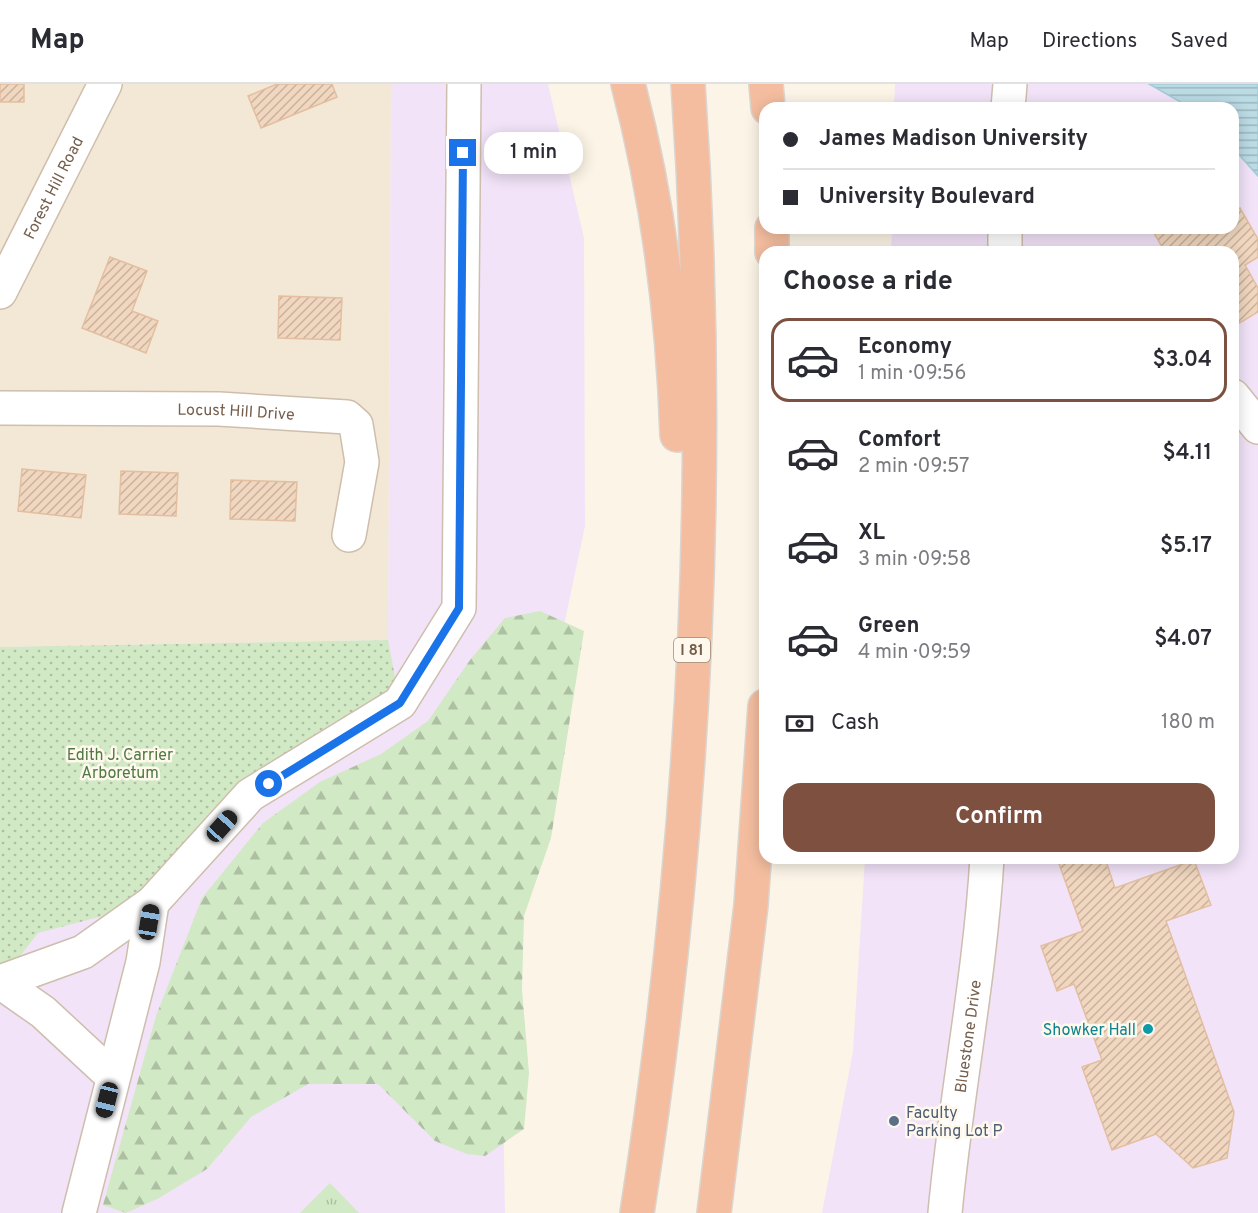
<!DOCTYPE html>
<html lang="en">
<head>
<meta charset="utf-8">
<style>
	body { margin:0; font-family:Overpass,sans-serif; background:#f2f2f3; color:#2b2b33; height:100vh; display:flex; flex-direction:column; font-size:22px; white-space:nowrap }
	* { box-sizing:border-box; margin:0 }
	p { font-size:20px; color:#7c7c81 }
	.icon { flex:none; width:33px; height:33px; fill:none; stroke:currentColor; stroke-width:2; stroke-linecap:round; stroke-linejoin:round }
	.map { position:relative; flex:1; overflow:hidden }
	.sheet { position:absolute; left:759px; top:162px; width:480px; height:618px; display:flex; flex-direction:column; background:#fff; border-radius:18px; box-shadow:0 3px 15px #0003 }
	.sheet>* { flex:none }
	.banner { position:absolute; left:759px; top:18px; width:480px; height:132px; border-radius:18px; box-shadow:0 3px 15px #0003; display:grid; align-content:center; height:132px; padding:0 24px; background:#fff }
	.end { position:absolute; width:27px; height:27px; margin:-14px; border:8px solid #1a73e8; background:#fff; box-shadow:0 0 0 3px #fff }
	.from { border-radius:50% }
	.bubble { position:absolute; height:42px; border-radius:18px; background:#fff; box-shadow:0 3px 15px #0003; font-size:20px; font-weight:600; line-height:42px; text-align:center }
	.car { position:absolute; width:18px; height:36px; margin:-18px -9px; border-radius:8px; box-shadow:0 0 4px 2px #0007; background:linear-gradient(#222 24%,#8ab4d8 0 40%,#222 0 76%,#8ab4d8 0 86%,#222 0) }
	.banner b { display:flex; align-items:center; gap:21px; height:57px; font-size:22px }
	.banner b+b { border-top:2px solid #e1e1e2 }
	.banner i { width:15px; height:15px; background:#2b2b33 }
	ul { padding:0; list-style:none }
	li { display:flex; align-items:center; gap:18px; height:84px; margin:0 12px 9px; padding:0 12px; border:3px solid transparent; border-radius:18px }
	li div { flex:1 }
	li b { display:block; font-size:22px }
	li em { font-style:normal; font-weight:600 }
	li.selected { border-color:#7e5040 }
	li>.icon { width:54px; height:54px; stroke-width:1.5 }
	h2 { padding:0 24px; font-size:27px; line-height:72px }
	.pay { display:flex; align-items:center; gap:15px; height:66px; padding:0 24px; font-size:22px }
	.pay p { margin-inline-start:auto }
	.primary-button { display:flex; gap:12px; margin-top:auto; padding:12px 24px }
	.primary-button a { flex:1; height:69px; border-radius:18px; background:#7e5040; color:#fff; font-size:24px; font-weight:600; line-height:69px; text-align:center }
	header { display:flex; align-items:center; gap:36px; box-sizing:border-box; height:84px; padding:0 30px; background:#fff; border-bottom:2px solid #e1e1e2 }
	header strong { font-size:28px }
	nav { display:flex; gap:33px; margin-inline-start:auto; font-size:21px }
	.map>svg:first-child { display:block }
	.residential { fill:#f3e8d5 }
	.education { fill:#f2e3f8 }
	.grass { fill:url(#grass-tufts) }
	.forest { fill:url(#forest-firs) }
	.garden { fill:url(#garden-dots) }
	.water { fill:url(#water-rules); stroke:#a2cad7; stroke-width:1.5 }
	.building { fill:url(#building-hatch); stroke:#e3bfa0; stroke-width:1.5 }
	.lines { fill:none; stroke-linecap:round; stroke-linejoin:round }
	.minor-casing { stroke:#cebead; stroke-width:36 }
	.highway-casing { stroke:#dbd5d0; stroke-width:36 }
	.minor { stroke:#fff; stroke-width:33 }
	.highway { stroke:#f4bd9f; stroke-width:33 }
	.route { stroke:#1a73e8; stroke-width:8 }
	.culture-dot { fill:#0f9aa8; stroke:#fff9ed; stroke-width:2 }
	.service-dot { fill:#5c6f8a; stroke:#fff9ed; stroke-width:2 }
	.labels { text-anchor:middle; stroke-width:5; stroke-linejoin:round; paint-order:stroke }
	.shield { fill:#fff9ed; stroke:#9e8c7c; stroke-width:1.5 }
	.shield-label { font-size:15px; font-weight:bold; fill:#755e4c }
	.street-label { font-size:16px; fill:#755e4c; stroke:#fff9ed }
	.park-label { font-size:16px; fill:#4f7a43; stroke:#fff9ed }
	.culture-label { font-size:16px; fill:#0d838f; stroke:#fff9ed; text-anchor:end }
	.service-label { font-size:16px; fill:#4e5e75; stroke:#fff9ed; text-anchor:start }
</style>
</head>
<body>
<header>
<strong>Map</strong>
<nav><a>Map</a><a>Directions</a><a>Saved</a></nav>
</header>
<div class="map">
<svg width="1258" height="1129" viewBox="0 0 1258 1129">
	<defs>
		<pattern id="grass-tufts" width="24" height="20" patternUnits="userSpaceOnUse" patternTransform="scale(1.5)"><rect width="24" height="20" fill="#d1e9c5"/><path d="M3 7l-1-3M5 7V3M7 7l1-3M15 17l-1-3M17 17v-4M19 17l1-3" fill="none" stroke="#aec0a2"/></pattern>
		<pattern id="forest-firs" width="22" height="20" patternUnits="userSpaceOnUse" patternTransform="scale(1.5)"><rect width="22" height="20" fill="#d1e9c5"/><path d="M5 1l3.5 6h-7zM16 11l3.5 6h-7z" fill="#aec0a2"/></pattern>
		<pattern id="garden-dots" width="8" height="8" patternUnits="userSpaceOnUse" patternTransform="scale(1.5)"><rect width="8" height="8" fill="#d1e9c5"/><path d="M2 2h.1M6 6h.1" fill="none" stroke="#aec0a2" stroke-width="1.8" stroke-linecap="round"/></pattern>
		<pattern id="water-rules" width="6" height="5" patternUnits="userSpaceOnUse" patternTransform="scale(1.5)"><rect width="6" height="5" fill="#bbdbe5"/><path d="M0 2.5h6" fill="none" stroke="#9db5bc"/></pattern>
		<pattern id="building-hatch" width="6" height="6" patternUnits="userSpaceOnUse" patternTransform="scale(1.5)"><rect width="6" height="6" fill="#f1d7bf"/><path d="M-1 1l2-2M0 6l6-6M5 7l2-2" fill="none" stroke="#c8b29d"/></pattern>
	</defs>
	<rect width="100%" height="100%" fill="#fcf5e7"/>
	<path class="residential" d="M0,0H391L388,556L0,563Z"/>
	<path class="education" d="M391,0H548L584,154L585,442L500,844L505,1129H0V563L388,556Z
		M895,0H1258V1129H822L853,967L865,774H1233V168H891L892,144H1233V24H894Z"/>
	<path class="grass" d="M330,1099L359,1129H300Z"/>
	<path class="forest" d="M540,527L584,547L551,754L524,832L522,905L529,989L524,1045L485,1072L467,1070L435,1057L378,1000H308L251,1033L207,1085L159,1114L126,1129L103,1121L156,932L202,814L263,739L320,698L381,670L428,637L470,576L505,534Z"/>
	<path class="garden" d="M388,556L400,619L250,711L152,819L38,849L0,898V563Z"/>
	<path class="water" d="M1149,0H1258V92L1233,64V24H1191Z"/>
	<path class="building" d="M0,0H24V18H0Z
		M277,0H332L337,13L261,44L248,12Z
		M1240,124L1258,155V173L1245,181L1258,204V228L1233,243V168H1165L1151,144H1233V128Z
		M110,173L147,187L132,227L158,237L146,269L82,244Z
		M279,212L342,214L340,256L278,254Z
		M22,385L86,391L81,434L18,427Z
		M121,387L178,389L176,432L119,430Z
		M231,396L297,398L295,437L230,435Z
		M1067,774H1105L1115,804L1194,776L1211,821L1166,837L1234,1028L1227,1074L1193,1084L1156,1050L1112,1066L1082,983L1102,976L1074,900L1057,907L1041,862L1083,847L1058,777Z"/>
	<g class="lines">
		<defs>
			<g id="minor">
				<path d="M1008,24L1010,0"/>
				<path d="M1005,168V144"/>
				<path id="s1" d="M0,208L105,0"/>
				<path d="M1233,312L1258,343"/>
				<path id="s2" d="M0,324L219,325L347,333L356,341L362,378L349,451"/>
				<path d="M0,898L83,868L152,819L250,711L400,619L459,524L464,0"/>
				<path d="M0,898L43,928L113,993"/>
				<path d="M79,1129L143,878L152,819"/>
				<path id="s3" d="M945,1129C956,1010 980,893 987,774"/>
			</g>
			<path id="highway" d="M628,0C658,114 673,234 677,351
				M766,0L768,24
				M772,144V168
				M637,1129C695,757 714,375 688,0
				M714,1129L751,821L765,622"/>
		</defs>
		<use href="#minor" class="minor-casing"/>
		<use href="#highway" class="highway-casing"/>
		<use href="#minor" class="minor"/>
		<use href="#highway" class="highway"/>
	</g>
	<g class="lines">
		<path class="route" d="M269,700L400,619L459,524L463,69"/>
	</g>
	<circle class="culture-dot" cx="1148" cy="945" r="6"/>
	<circle class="service-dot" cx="894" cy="1037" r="6"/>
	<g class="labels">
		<rect class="shield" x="674" y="554" width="36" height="24" rx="4.5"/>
		<g class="shield-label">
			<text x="692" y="571">I 81</text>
		</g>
		<g class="street-label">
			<text dy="6" stroke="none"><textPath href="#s1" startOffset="117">Forest Hill Road</textPath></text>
			<text dy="6" stroke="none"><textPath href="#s2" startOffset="236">Locust Hill Drive</textPath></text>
			<text dy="6" stroke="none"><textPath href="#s3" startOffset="178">Bluestone Drive</textPath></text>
		</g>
		<g class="park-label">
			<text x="120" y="676">Edith J. Carrier<tspan x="120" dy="18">Arboretum</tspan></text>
		</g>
		<g class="culture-label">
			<text x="1136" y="951">Showker Hall</text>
		</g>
		<g class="service-label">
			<text x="906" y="1034">Faculty<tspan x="906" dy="18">Parking Lot P</tspan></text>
		</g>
	</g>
</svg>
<i class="end from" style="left:269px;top:700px"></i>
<i class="end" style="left:463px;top:69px"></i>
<div class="bubble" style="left:484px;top:48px;width:99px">1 min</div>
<i class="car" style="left:222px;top:742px;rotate:42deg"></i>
<i class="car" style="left:149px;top:838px;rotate:9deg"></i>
<i class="car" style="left:107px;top:1016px;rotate:194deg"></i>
<div class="banner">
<b><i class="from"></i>James Madison University</b>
<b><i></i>University Boulevard</b>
</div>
<section class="sheet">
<h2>Choose a ride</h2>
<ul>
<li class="selected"><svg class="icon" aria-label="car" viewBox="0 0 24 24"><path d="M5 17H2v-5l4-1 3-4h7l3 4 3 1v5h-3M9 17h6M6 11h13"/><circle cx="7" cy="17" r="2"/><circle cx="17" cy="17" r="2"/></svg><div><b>Economy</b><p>1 min · 09:56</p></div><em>$3.04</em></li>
<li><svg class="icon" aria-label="car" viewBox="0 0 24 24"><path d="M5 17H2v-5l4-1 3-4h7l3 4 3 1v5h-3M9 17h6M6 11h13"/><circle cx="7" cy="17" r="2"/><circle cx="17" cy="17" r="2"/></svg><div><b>Comfort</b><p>2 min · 09:57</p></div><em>$4.11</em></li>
<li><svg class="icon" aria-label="car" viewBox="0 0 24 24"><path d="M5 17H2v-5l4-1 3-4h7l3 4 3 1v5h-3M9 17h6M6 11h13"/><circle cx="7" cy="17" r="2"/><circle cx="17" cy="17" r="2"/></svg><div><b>XL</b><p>3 min · 09:58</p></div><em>$5.17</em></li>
<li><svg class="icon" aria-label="car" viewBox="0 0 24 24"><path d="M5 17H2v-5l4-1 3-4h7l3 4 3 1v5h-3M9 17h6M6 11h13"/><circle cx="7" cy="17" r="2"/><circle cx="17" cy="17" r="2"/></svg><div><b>Green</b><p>4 min · 09:59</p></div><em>$4.07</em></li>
</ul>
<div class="pay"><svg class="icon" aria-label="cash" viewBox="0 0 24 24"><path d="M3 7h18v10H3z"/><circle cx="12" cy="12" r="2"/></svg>Cash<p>180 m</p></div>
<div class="primary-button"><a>Confirm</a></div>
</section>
</div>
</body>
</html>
